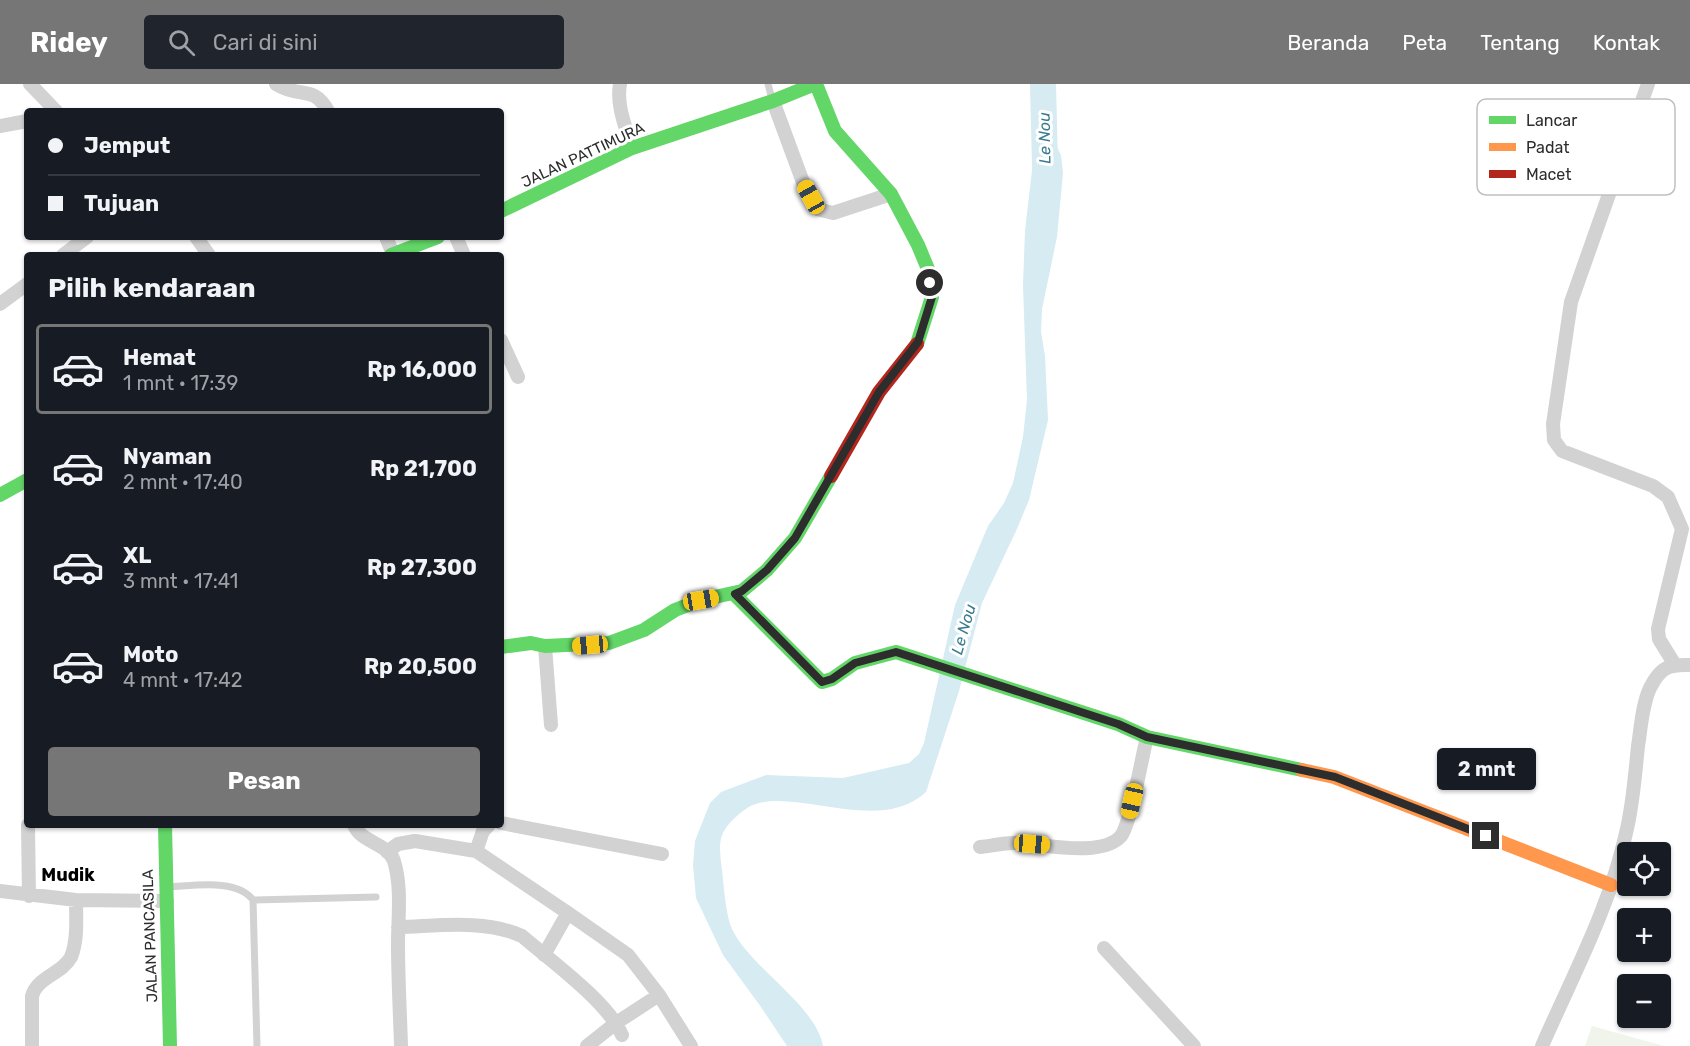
<!DOCTYPE html>
<html lang="id">
<head>
<meta charset="utf-8">
<style>
	body { margin:0; font-family:Rubik,sans-serif; background:#20242c; color:#f1f3f6; height:100vh; display:flex; flex-direction:column; font-size:22px; white-space:nowrap }
	* { box-sizing:border-box; margin:0 }
	p { font-size:20px; color:#9ea1a6 }
	.icon { flex:none; width:33px; height:33px; fill:none; stroke:currentColor; stroke-width:2; stroke-linecap:round; stroke-linejoin:round }
	.map { position:relative; flex:1; overflow:hidden }
	.sheet { position:absolute; left:24px; top:168px; width:480px; height:576px; display:flex; flex-direction:column; background:#171b24; border-radius:6px; box-shadow:0 2px 4px #0004 }
	.sheet>* { flex:none }
	.hud { position:absolute; left:24px; top:24px; width:480px; height:132px; border-radius:6px; box-shadow:0 2px 4px #0004; display:grid; align-content:center; height:132px; padding:0 24px; background:#171b24 }
	.buttons { position:absolute; left:1617px; top:758px; display:grid; gap:12px }
	.buttons a { display:grid; place-items:center; width:54px; height:54px; border-radius:6px; background:#171b24; box-shadow:0 2px 4px #0004; font-size:30px }
	.end { position:absolute; width:27px; height:27px; margin:-14px; border:8px solid #2d2d2d; background:#fff; box-shadow:0 0 0 3px #fff }
	.from { border-radius:50% }
	.bubble { position:absolute; height:42px; border-radius:6px; background:#171b24; box-shadow:0 2px 4px #0004; font-size:20px; font-weight:700; line-height:42px; text-align:center }
	.car { position:absolute; width:18px; height:36px; margin:-18px -9px; border-radius:8px; box-shadow:0 0 4px 2px #0007; background:linear-gradient(#f5c518 24%,#345 0 40%,#f5c518 0 76%,#345 0 86%,#f5c518 0) }
	.hud b { display:flex; align-items:center; gap:21px; height:57px; font-size:22px }
	.hud b+b { border-top:2px solid #363941 }
	.hud i { width:15px; height:15px; background:#f1f3f6 }
	ul { padding:0; list-style:none }
	li { display:flex; align-items:center; gap:18px; height:90px; margin:0 12px 9px; padding:0 12px; border:3px solid transparent; border-radius:6px }
	li div { flex:1 }
	li b { display:block; font-size:22px }
	li em { font-style:normal; font-weight:700 }
	li.active { border-color:#767676 }
	li>.icon { width:54px; height:54px; stroke-width:1.5 }
	h2 { padding:0 24px; font-size:27px; line-height:72px }
	.button { display:flex; gap:12px; margin-top:auto; padding:12px 24px }
	.button a { flex:1; height:69px; border-radius:6px; background:#767676; color:#fff; font-size:24px; font-weight:700; line-height:69px; text-align:center }
	header { display:flex; align-items:center; gap:36px; box-sizing:border-box; height:84px; padding:0 30px; background:#767676; color:#fff }
	header strong { font-size:28px }
	nav { display:flex; gap:33px; margin-inline-start:auto; font-size:21px }
	.search { width:420px; height:54px; background:#20242c; display:flex; align-items:center; gap:15px; box-sizing:border-box; padding:0 21px; border-radius:6px; color:#9ea1a6; font-size:22px }
	.map>svg:first-child { display:block }
	.green { fill:#f1f4eb }
	.water { fill:#d6ebf2 }
	.lines { fill:none; stroke-linecap:round; stroke-linejoin:round }
	.river { stroke:#d6ebf2; stroke-width:26 }
	.lane { stroke:#d2d2d2; stroke-width:7 }
	.street { stroke:#d2d2d2; stroke-width:14 }
	.fast { stroke:#63d668; stroke-width:14 }
	.slow { stroke:#ff974d; stroke-width:14 }
	.jam { stroke:#b3261e; stroke-width:14 }
	.route { stroke:#2d2d2d; stroke-width:8 }
	.labels { text-anchor:middle; stroke-width:6; stroke-linejoin:round; paint-order:stroke }
	.street-label { font-size:15px; fill:#2d2d2d; stroke:#fff }
	.water-label { font-size:16px; font-style:italic; fill:#397a91; stroke:#fff }
	.quarter-label { font-size:18px; font-weight:bold; fill:#000; stroke:#fff }
	.key { fill:#fff; stroke:#c0c0c0; stroke-width:1.5 }
	.key-label { font-size:16px; fill:#2d2d2d }
</style>
</head>
<body>
<header>
<strong>Ridey</strong>
<div class="search"><svg class="icon" aria-label="search" viewBox="0 0 24 24"><circle cx="10" cy="10" r="6"/><path d="M15 15l6 6"/></svg>Cari di sini</div>
<nav><a>Beranda</a><a>Peta</a><a>Tentang</a><a>Kontak</a></nav>
</header>
<div class="map">
<svg width="1690" height="962" viewBox="0 0 1690 962">
	<rect width="100%" height="100%" fill="#fff"/>
	<path class="green" d="M1592,942L1664,962H1585Z"/>
	<path class="water" d="M1044,45L1054,57L1061,71L1063,89L1057,153L1042,225L1041,248L1045,272L1048,336L1029,416L1016,447L982,519L959,607L926,708C876,755 781,695 743,727C718,747 718,756 722,786C724,803 725,823 730,840C744,880 816,920 823,962H787L761,923L723,871L696,814L693,781L695,757L710,719L721,708L766,691L843,694L909,679L919,670L924,659L955,521L988,442L1004,419L1013,399L1023,353L1027,316L1023,201L1025,147L1034,69L1039,53Z"/>
	<g class="lines">
		<path class="river" d="M1043,0L1045,81"/>
		<path class="lane" d="M768,0L772,15
			M169,803C193,802 237,794 253,816L257,962
			M253,816L376,813"/>
		<path class="street" d="M30,0L56,27
			M276,0C300,15 313,0 328,27
			M620,0C616,21 626,44 632,64
			M1648,0L1571,218L1553,340L1554,356L1562,367L1653,402L1668,413L1682,445L1658,545L1659,555L1675,581
			M773,17L804,101L817,125L833,129L891,110
			M0,42L27,37
			M196,153L209,171
			M386,153L393,170
			M456,153L464,171
			M63,171L87,153
			M0,220L27,200
			M501,256L518,293
			M545,562L551,641
			M501,739L662,770
			M28,741L29,812
			M354,741C361,759 388,759 394,777C402,803 398,833 398,860C398,894 400,928 401,962
			M980,763C992,762 1005,758 1017,759C1043,760 1102,774 1121,752C1131,739 1142,672 1147,653
			M476,767L565,827L566,832L544,871
			M387,768L398,760L415,757L476,767L483,747L489,741
			M0,807L76,816L167,817
			M565,827L628,871L659,911L691,962
			M398,843C439,842 484,835 522,852C551,877 608,918 622,951
			M1104,864L1194,962
			M32,962V912C37,893 62,890 71,873C78,856 76,834 76,816
			M587,962L616,939L659,911
			M1542,962C1572,893 1610,823 1626,749C1633,721 1635,691 1638,662C1641,644 1642,621 1650,604C1660,584 1668,580 1690,581"/>
		<path class="fast" d="M816,0L835,47L891,110L918,161L928,185L932,213L917,260
			M501,127L632,64L773,17L815,0
			M391,171L438,153
			M0,411L27,396
			M734,510L822,598L832,595L855,579L896,568L1118,640L1147,653L1302,686
			M501,563L531,559L545,562L609,559L644,546L675,526L701,516L742,507L767,486L795,454L831,392
			M165,741L170,962"/>
		<path class="slow" d="M1302,686L1334,693L1611,801"/>
		<path class="jam" d="M831,392L879,308L917,260"/>
	</g>
	<g class="lines">
		<path class="route" d="M930,199L932,213L918,258L879,308L795,454L767,486L742,507L735,510L822,598L832,595L855,579L896,568L1118,640L1147,653L1335,693L1486,752"/>
	</g>
	<g class="labels">
		<g class="street-label">
			<text transform="translate(583 71) rotate(-25)" y="5">JALAN PATTIMURA</text>
			<text transform="translate(150 852) rotate(-92)" y="5">JALAN PANCASILA</text>
		</g>
		<g class="water-label">
			<text transform="translate(1044 54) rotate(-91)" y="6">Le Nou</text>
			<text transform="translate(963 545) rotate(-74)" y="6">Le Nou</text>
		</g>
		<g class="quarter-label">
			<text x="68" y="797">Mudik</text>
		</g>
	</g>
	<rect x="1477" y="15" width="198" height="96" rx="9" class="key"/>
	<rect x="1489" y="32" width="27" height="8" fill="#63d668"/>
	<rect x="1489" y="59" width="27" height="8" fill="#ff974d"/>
	<rect x="1489" y="86" width="27" height="8" fill="#b3261e"/>
	<g class="key-label">
		<text x="1526" y="42">Lancar</text>
		<text x="1526" y="69">Padat</text>
		<text x="1526" y="96">Macet</text>
	</g>
</svg>
<div class="buttons">
<a><svg class="icon" aria-label="locate" viewBox="0 0 24 24"><circle cx="12" cy="12" r="6"/><path d="M12 2v4M12 18v4M2 12h4M18 12h4"/></svg></a>
<a>+</a>
<a>−</a>
</div>
<i class="end from" style="left:930px;top:199px"></i>
<i class="end" style="left:1486px;top:752px"></i>
<div class="bubble" style="left:1437px;top:664px;width:99px">2 mnt</div>
<i class="car" style="left:811px;top:113px;rotate:331deg"></i>
<i class="car" style="left:701px;top:516px;rotate:80deg"></i>
<i class="car" style="left:590px;top:561px;rotate:265deg"></i>
<i class="car" style="left:1132px;top:717px;rotate:193deg"></i>
<i class="car" style="left:1032px;top:760px;rotate:94deg"></i>
<div class="hud">
<b><i class="from"></i>Jemput</b>
<b><i></i>Tujuan</b>
</div>
<section class="sheet">
<h2>Pilih kendaraan</h2>
<ul>
<li class="active"><svg class="icon" aria-label="car" viewBox="0 0 24 24"><path d="M5 17H2v-5l4-1 3-4h7l3 4 3 1v5h-3M9 17h6M6 11h13"/><circle cx="7" cy="17" r="2"/><circle cx="17" cy="17" r="2"/></svg><div><b>Hemat</b><p>1 mnt · 17:39</p></div><em>Rp 16,000</em></li>
<li><svg class="icon" aria-label="car" viewBox="0 0 24 24"><path d="M5 17H2v-5l4-1 3-4h7l3 4 3 1v5h-3M9 17h6M6 11h13"/><circle cx="7" cy="17" r="2"/><circle cx="17" cy="17" r="2"/></svg><div><b>Nyaman</b><p>2 mnt · 17:40</p></div><em>Rp 21,700</em></li>
<li><svg class="icon" aria-label="car" viewBox="0 0 24 24"><path d="M5 17H2v-5l4-1 3-4h7l3 4 3 1v5h-3M9 17h6M6 11h13"/><circle cx="7" cy="17" r="2"/><circle cx="17" cy="17" r="2"/></svg><div><b>XL</b><p>3 mnt · 17:41</p></div><em>Rp 27,300</em></li>
<li><svg class="icon" aria-label="car" viewBox="0 0 24 24"><path d="M5 17H2v-5l4-1 3-4h7l3 4 3 1v5h-3M9 17h6M6 11h13"/><circle cx="7" cy="17" r="2"/><circle cx="17" cy="17" r="2"/></svg><div><b>Moto</b><p>4 mnt · 17:42</p></div><em>Rp 20,500</em></li>
</ul>
<div class="button"><a>Pesan</a></div>
</section>
</div>
</body>
</html>
